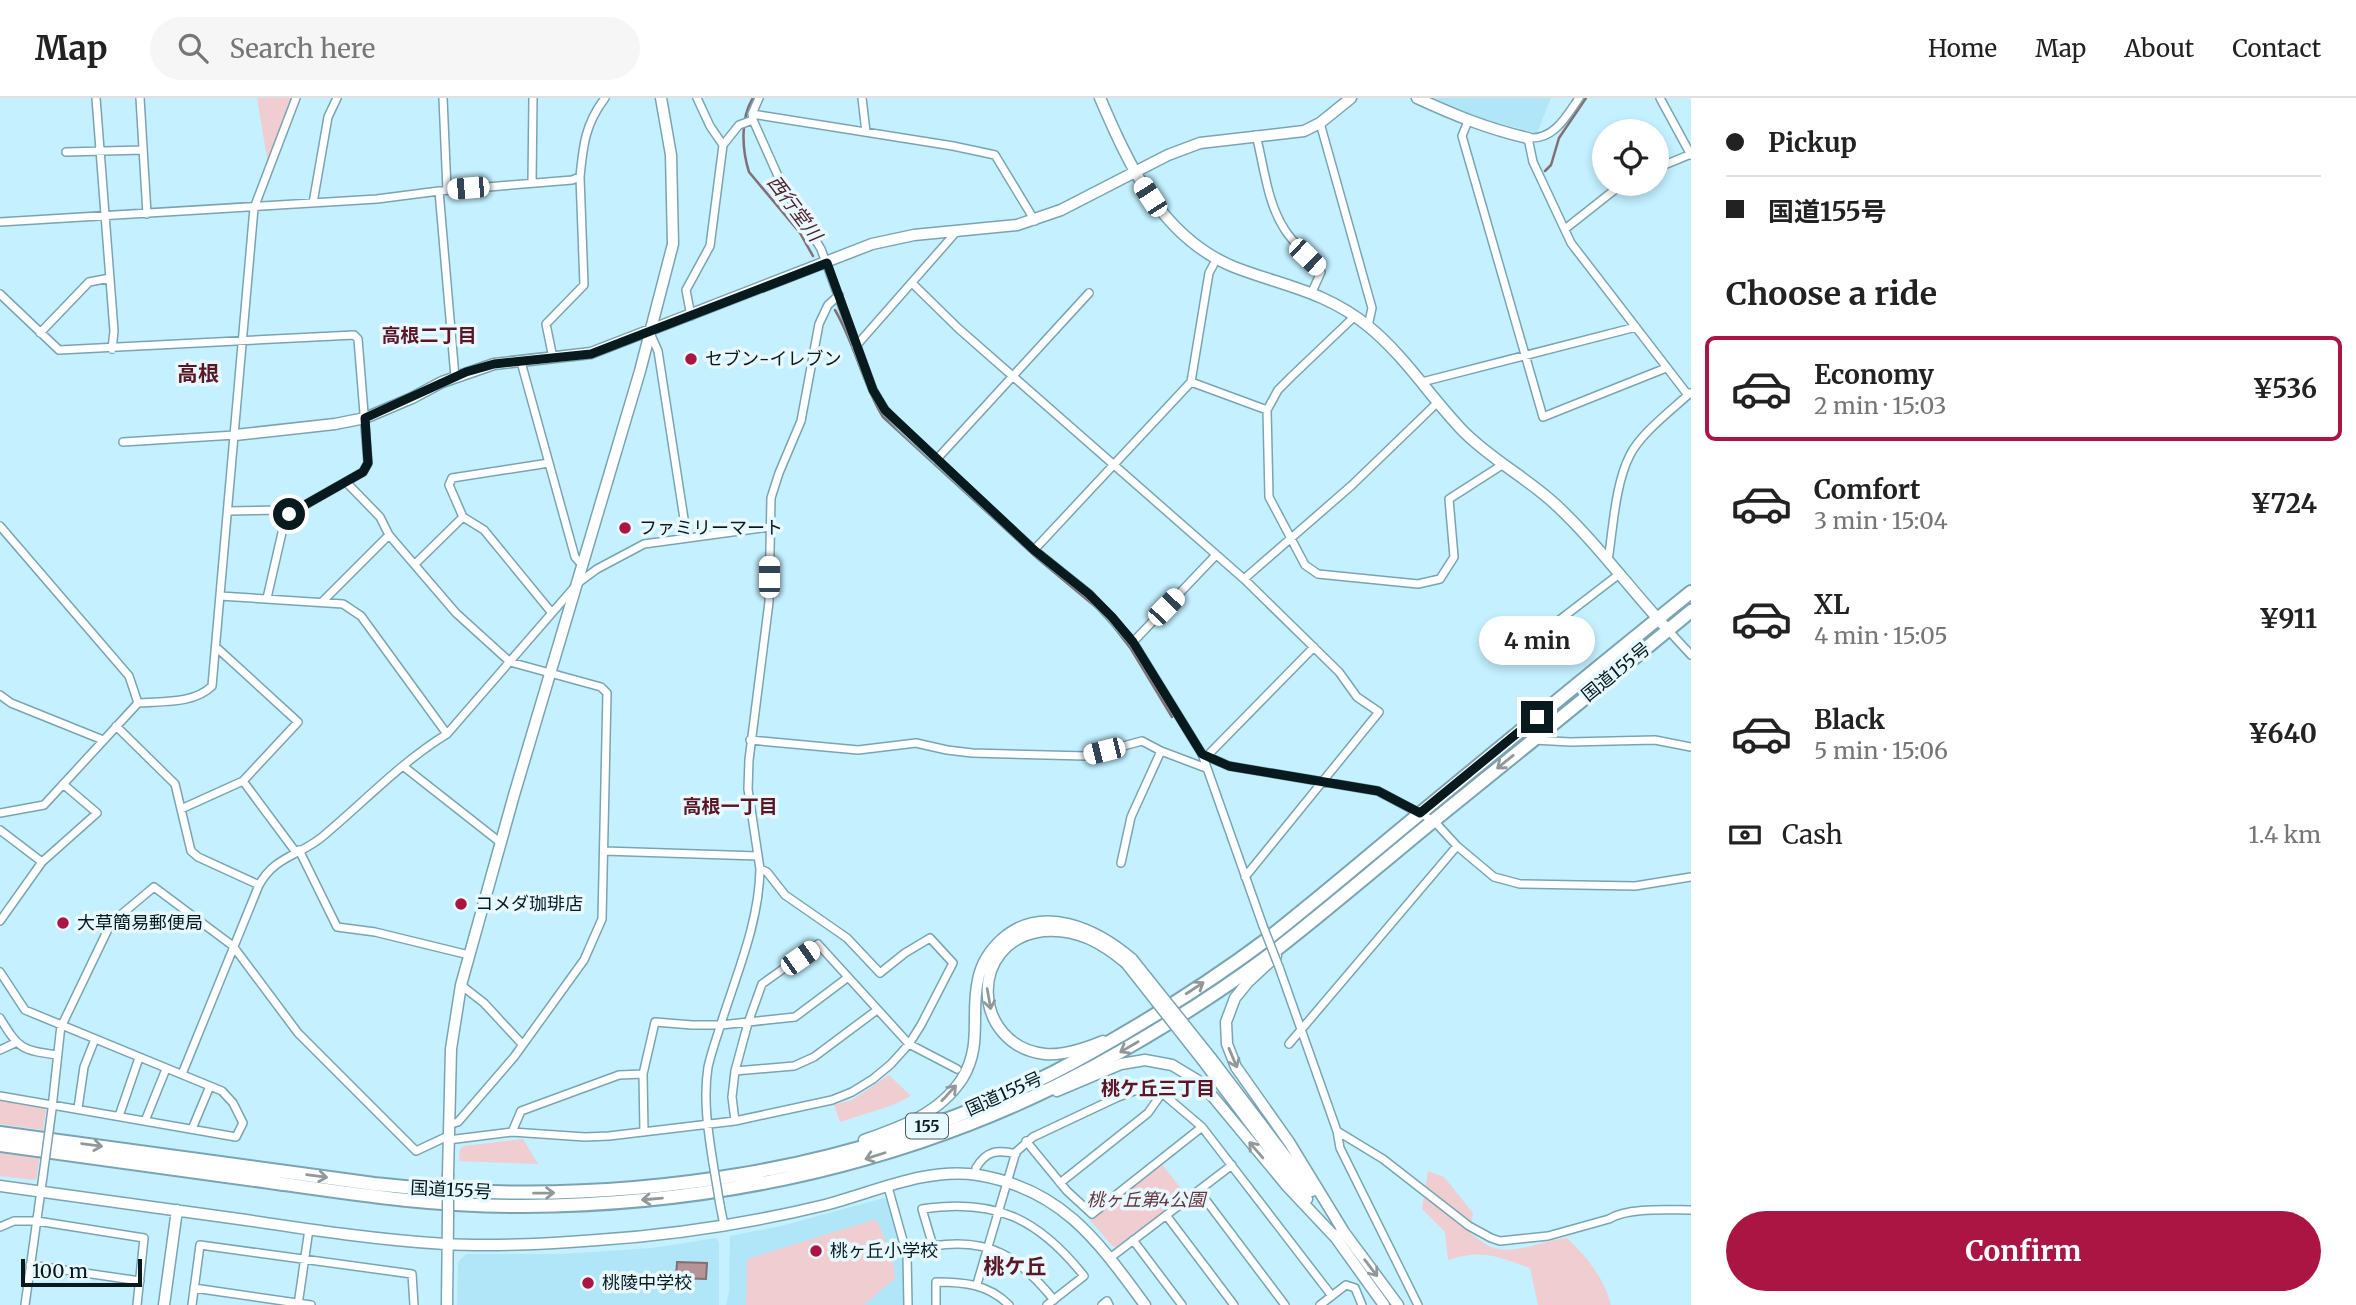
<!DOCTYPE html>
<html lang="en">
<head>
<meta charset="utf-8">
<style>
	body { margin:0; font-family:Merriweather,"Noto Sans JP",serif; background:#f6f6f6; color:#222; height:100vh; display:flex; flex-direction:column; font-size:26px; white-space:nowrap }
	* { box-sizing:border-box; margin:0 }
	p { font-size:23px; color:#767676 }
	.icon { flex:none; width:38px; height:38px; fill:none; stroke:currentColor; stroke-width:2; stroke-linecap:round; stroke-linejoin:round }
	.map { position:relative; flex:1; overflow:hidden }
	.sheet { display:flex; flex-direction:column; background:#fff; width:665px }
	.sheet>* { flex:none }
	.top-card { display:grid; align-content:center; height:154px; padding:0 35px; background:#fff }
	.tools { position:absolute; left:1592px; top:21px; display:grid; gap:14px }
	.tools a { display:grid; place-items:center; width:77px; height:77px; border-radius:50%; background:#fff; box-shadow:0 4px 10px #0003; font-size:35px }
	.scale { position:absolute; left:21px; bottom:18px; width:121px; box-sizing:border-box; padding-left:7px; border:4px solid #091a1f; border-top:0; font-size:19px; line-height:24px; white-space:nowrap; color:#091a1f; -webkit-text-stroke:5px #e7f9fe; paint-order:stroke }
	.end { position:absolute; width:32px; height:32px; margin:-16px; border:9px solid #091a1f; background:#fff; box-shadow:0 0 0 4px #fff }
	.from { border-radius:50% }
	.bubble { position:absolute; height:49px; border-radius:24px; background:#fff; box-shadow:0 4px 10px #0003; font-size:23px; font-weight:700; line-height:49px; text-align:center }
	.car { position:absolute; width:21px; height:42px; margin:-21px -10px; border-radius:9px; box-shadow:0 0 5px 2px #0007; background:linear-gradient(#fff 24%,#345 0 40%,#fff 0 76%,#345 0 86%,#fff 0) }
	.top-card b { display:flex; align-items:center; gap:24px; height:66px; font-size:26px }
	.top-card b+b { border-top:2px solid #e0e0e0 }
	.top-card i { width:18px; height:18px; background:#222 }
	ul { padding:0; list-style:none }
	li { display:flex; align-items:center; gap:21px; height:105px; margin:0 14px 10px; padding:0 21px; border:4px solid transparent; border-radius:10px }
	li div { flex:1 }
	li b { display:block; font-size:26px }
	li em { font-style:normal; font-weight:700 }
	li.selected { border-color:#aa1544 }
	li>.icon { width:63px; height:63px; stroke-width:1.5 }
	h2 { padding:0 35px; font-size:32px; line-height:84px }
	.pay { display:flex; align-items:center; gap:18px; height:77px; padding:0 35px; font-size:26px }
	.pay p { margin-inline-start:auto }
	.primary-button { display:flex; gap:14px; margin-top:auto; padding:14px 35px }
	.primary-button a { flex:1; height:80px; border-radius:42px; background:#aa1544; color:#fff; font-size:28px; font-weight:700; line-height:80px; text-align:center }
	header { display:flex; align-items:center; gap:42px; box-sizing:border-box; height:98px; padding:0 35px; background:#fff; border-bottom:2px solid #e0e0e0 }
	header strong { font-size:33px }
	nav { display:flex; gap:38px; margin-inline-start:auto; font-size:24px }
	.search { width:490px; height:63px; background:#f6f6f6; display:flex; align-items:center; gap:18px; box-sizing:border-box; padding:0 24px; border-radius:38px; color:#767676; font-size:26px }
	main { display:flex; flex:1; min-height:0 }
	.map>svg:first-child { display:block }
	.built { fill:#b0e6f7 }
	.green { fill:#f0cdd1 }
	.water { fill:#b69397; stroke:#826f73; stroke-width:2 }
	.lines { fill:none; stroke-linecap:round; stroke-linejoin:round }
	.stream { stroke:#826f73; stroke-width:2.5 }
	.street-casing { stroke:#7aa4b2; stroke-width:10 }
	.secondary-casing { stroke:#7aa4b2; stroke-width:13 }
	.highway-casing { stroke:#7aa4b2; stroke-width:16 }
	.street { stroke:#fff; stroke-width:7 }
	.secondary { stroke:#fff; stroke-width:10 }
	.highway { stroke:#fff; stroke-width:12 }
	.street-bridge-casing { stroke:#7aa4b2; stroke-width:10; stroke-linecap:butt }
	.secondary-bridge-casing { stroke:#7aa4b2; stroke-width:13; stroke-linecap:butt }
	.street-bridge { stroke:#fff; stroke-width:7 }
	.secondary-bridge { stroke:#fff; stroke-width:10 }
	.oneway { stroke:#90989a }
	.route { stroke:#091a1f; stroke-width:9 }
	.poi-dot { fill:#aa1544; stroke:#e7f9fe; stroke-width:2.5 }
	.labels { text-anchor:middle; stroke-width:7; stroke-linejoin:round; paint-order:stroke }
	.shield { fill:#e7f9fe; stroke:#4c5d62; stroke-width:2 }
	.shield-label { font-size:16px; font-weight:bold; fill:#091a1f }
	.poi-label { font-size:18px; fill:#091a1f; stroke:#e7f9fe; text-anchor:start }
	.street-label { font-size:18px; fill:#091a1f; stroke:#e7f9fe }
	.park-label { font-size:18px; font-style:italic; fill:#66353d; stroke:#e7f9fe }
	.water-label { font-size:19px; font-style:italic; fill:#4d1f27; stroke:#e7f9fe }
	.neighbourhood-label { font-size:19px; font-weight:bold; fill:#5c1727; stroke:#e7f9fe }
	.quarter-label { font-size:21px; font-weight:bold; fill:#5c1727; stroke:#e7f9fe }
</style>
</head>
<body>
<header>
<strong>Map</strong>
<div class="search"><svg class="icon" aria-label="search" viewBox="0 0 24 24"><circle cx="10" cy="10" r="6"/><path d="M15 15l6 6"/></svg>Search here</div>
<nav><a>Home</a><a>Map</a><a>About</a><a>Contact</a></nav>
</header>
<main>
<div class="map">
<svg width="1691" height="1207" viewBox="0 0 1691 1207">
	<rect width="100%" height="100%" fill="#c4f0ff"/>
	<path class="built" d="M1432,0H1551L1537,35L1469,18Z
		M884,1100L887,1102L903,1158L905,1207H726L729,1194L730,1138L781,1128Z
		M716,1140L719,1144V1207H457L458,1164L466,1156H562L652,1150Z"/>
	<path class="green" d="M257,0H292L268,66Z
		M889,977L911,998L893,1007L840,1024L834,1007L852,1002Z
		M0,1001L44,1009L46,1012L43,1032L0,1026Z
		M523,1041L538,1066L459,1063L460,1051L464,1048Z
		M0,1055L39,1060L37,1080L34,1082L0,1078Z
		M1161,1065L1186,1097L1117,1150L1113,1149L1090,1122Z
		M1428,1073L1444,1079L1473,1115L1470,1135C1476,1139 1483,1145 1489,1148C1511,1159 1544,1142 1567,1140C1587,1159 1604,1180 1611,1207H1538L1530,1170C1496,1158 1484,1151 1448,1162L1445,1134L1422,1111Z
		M876,1121L892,1157L895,1180L864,1207H746L747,1161Z"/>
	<path class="water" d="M677,1164L707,1165L706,1181L676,1180Z"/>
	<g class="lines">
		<path class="stream" d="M753,0C740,20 742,52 749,74L800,135L813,158
			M1545,73L1551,67L1559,40L1586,0
			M835,212C855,246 862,285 883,319L1037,460L1097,510
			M1111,525L1131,551L1172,619"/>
		<defs>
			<path id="street" d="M96,0L114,233L112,251
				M140,0L147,116
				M443,0L447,92
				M697,0L710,28L723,47
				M759,0L752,16L753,22L782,87L821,151L873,292L885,312L902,330L1034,452L1089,496L1133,544L1202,656L1263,828
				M862,0L866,34
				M1579,0C1566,19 1554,42 1528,40L1533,64L1571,145L1688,297
				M1660,0L1691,57
				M752,16L953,48L995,57L1035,123
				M1468,23L1462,38L1543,319L1666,270
				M1320,25L1372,210L1368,228
				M1256,37C1264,68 1267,105 1285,132C1295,148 1311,158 1321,174L1312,194
				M66,54L143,52
				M1657,70L1691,56
				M532,85L533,0
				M439,93L455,279
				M313,105L328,19L337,0
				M0,124L377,101L439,93L572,82L580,79C583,48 585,26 605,0
				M1565,131L1622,86
				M912,185L959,231L1244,481L1339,574L1357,599L1379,614L1245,779
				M0,196L59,252L354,237L358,241L368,365L363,374L289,416L284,426L267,500
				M691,218L686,192L710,148L723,47L739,27L753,22
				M1355,218L1292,278L1278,292L1267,312L1269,399L1305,467L1318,476L1418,486L1440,481L1454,459L1449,401L1502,367
				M40,235L89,184L110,180
				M650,235L658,253L687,440
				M856,248L957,133
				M553,260L546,226L584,187L580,79
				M521,264L575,459L583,468
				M1191,284L1267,312
				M1422,284L1636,229
				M123,344L235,337
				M936,362L1089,195
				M346,384L380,419L389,437L456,515L510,564L601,589L607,595L602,821L584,862L514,959L458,1024L448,1027
				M228,413L281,412L289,416
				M463,419L484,432L552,515
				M0,428L129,578L138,605
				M1034,452L1191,284L1209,175L1217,160
				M1608,463C1613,431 1615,386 1630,357C1641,335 1672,312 1690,295
				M415,466L463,419L449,387L452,380L549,365
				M1244,481L1351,388L1438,304
				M220,498L343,506L361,518L447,636
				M322,504L389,437
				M1668,532L1691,557
				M1536,540L1618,477
				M1133,544L1216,457
				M0,597L11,605L103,642
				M116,628L175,686L191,753L198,759L259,787
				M750,642L858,652L916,645L947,652L972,655L1086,658L1142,643L1161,653L1206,670
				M1534,642L1570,644L1655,642L1691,649
				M1202,656L1229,668L1378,693L1434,723L1457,748L1494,779L1520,786L1635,788L1691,779
				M1207,658L1314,549
				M403,668L501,745
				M243,683L295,753
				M181,711L243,683L298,624L216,549
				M0,715L44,707L138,605C163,603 194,606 212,588L254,110L296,0
				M0,732L42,764
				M299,752L337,829L375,834L469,857
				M604,753L758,758
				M1121,765L1131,719L1161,653
				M0,823L42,764L97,715L63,686
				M1279,869L1337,1033L1340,1050L1418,1207
				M0,874L25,912L222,993L233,1005L243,1025L236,1039L0,998
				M461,887L484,905L522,946
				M0,920C19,951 21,952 57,957
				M62,927L111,825L154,789L233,848L298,935L416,1053L448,1038
				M1289,946L1457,748
				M0,952L15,945
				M735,973L794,968L814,959L877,912
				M182,976L259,787C275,758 299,758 322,739C363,705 401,664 447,636L578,485L597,471L644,446L770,429
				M52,1010L61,927
				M78,1010L84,969L95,941
				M119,1018L139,960
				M145,1023L166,971
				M735,1023L732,999L735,973L748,925L762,886L818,846L909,946L957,971
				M192,1031L210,988
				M1337,1033L1383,1061L1469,1128L1491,1140L1500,1143L1548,1138L1609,1121C1628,1109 1669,1112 1691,1112
				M512,1034L521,1013L619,977L643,976
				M644,1034L643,976L655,924L692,927H721L795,919L847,880
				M448,1042L512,1034L585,1039L609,1038L735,1023L832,1002L852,994L873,981L891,966L909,946L921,927L953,865L930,840L905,855L880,875L847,840L785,797L767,774L760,771
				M1026,1043L1067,1093L1092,1116L1202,1029
				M713,1065C708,1033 703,1001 708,969C711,956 715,944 719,932C735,879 759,827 760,771L748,691L749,662L769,504L771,400L779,375L801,323L819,226L828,207L839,197
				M976,1070C986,1053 997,1051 1016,1056
				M1060,1085L1148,1015L1162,995
				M888,1089L907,1157L908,1207
				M1199,1093L1285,1207
				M720,1107L724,1127
				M1166,1117L1234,1207
				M0,1129L14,1123H37L144,1140L137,1207
				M1133,1142L1182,1207
				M1110,1160L1232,1067
				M30,1167L140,1183
				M977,1186L1016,1054L1033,1039L1118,999L1134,993L1150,992L1162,995L1202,1029L1332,1198
				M194,1190L311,1207
				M25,1207L43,1078
				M192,1207L200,1147L412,1176L414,1207
				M298,1207L309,1131
				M936,1207V1184C964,1184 988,1186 1009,1207
				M1047,1207L1084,1178C1038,1120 995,1100 922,1111L933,1148C990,1139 1019,1159 1054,1202
				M1102,1207L1107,1203L1109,1207
				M1320,1207L1346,1187L1355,1190L1362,1207"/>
			<path id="secondary" d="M1100,0C1129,67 1161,139 1234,169C1283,188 1325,193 1368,228C1405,258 1431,300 1464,334C1492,362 1527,380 1555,406C1596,444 1630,491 1668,532
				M1417,0C1454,17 1488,31 1528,40
				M235,337L335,326L365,320L412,300L442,284L494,266L591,255L872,146L914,137L1017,127L1061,112L1168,57L1200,45L1304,33L1320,25L1351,0
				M1276,858L1248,884L1235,900L1226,924L1227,946L1236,969L1289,1044L1344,1134
				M1103,943C1086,950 1064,958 1045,956C972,948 966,843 1043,833C1077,830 1102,845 1126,865
				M1211,960L1312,1093
				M1204,964L1307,1101
				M1057,993L1121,966L1145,962L1172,967L1197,982L1214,1000L1287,1088L1335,1139
				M864,1042C901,1029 939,1016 962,981C983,947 970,917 978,882C981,866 990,852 1002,841C1043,805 1097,831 1132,861
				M448,1076L451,951L461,887L514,697L640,273L673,146L671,57L661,0
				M0,1088C82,1099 164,1111 246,1122C312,1132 379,1142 445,1146C495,1149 547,1146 597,1142C673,1137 751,1125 825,1107C875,1094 926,1069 978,1077C1062,1091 1098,1143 1145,1207
				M1341,1130L1398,1207
				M1333,1136L1384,1207
				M164,1207L177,1112
				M447,1207L448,1119"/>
			<path id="highway" d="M0,1035L374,1086C616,1113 873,1077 1088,956C1149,922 1210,884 1266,842C1317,802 1367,759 1417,718C1508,643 1599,568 1691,494
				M0,1047C90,1060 180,1072 270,1084C354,1096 438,1109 523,1108C721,1107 918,1063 1093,969C1153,936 1213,899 1268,858C1320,818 1370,775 1421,733C1511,660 1602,587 1691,513"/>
		</defs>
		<use href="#street" class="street-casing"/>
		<use href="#secondary" class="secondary-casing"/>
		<use href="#highway" class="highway-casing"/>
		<use href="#street" class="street"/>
		<use href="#secondary" class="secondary"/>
		<use href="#highway" class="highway"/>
		<defs>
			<path id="street-bridge" d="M1263,828L1279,869
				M713,1065L720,1107
				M43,1078L52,1011"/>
			<path id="secondary-bridge" d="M1132,861L1211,960
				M1126,865L1204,964
				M448,1119V1076"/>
		</defs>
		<use href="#street-bridge" class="street-bridge-casing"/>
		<use href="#secondary-bridge" class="secondary-bridge-casing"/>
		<use href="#street-bridge" class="street-bridge"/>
		<use href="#secondary-bridge" class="secondary-bridge"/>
	</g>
	<defs><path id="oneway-shaft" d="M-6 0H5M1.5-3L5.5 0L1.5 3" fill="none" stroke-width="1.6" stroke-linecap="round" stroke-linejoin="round" transform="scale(1.75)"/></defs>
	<g class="oneway">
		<use href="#oneway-shaft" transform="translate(1505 664) rotate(141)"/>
		<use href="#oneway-shaft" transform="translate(1195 890) rotate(-33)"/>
		<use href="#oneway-shaft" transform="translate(989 901) rotate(80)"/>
		<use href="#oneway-shaft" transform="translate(1129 949) rotate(150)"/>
		<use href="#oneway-shaft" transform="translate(1233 960) rotate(67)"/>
		<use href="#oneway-shaft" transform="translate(949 995) rotate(-47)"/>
		<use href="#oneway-shaft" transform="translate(92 1047) rotate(8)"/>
		<use href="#oneway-shaft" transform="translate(1256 1052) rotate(-131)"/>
		<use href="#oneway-shaft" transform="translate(875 1058) rotate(162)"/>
		<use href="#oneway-shaft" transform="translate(317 1078) rotate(8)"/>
		<use href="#oneway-shaft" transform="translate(544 1095) rotate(-1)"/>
		<use href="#oneway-shaft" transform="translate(652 1101) rotate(175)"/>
		<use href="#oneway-shaft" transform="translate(1371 1170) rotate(53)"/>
	</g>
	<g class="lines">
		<path class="route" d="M289,416L363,374L368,365L365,320L466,274L494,266L591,256L827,165L873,292L885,312L1034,452L1089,496L1112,519L1133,544L1202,656L1229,668L1378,693L1420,715L1537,619"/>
	</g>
	<g class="poi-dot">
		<circle cx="691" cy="261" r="7"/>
		<circle cx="625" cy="430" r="7"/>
		<circle cx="461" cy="806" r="7"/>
		<circle cx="63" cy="825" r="7"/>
		<circle cx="816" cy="1153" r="7"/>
		<circle cx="588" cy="1185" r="7"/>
	</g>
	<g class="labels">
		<rect class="shield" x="906" y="1015.5" width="42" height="25" rx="5"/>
		<g class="shield-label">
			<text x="927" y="1034">155</text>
		</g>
		<g class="poi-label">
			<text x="705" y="267">セブン-イレブン</text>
			<text x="639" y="436">ファミリーマート</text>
			<text x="475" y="812">コメダ珈琲店</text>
			<text x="77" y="831">大草簡易郵便局</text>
			<text x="830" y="1159">桃ヶ丘小学校</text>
			<text x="602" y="1191">桃陵中学校</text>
		</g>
		<g class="street-label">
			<text transform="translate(1616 574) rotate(-39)" y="6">国道155号</text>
			<text transform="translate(1004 996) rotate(-24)" y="6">国道155号</text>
			<text transform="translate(451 1092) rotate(3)" y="6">国道155号</text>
		</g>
		<g class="park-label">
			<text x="1146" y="1108">桃ヶ丘第4公園</text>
		</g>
		<g class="water-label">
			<text transform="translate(795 110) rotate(53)" y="7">西行堂川</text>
		</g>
		<g class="neighbourhood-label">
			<text x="429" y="244">高根二丁目</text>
			<text x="730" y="715">高根一丁目</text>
			<text x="1158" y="997">桃ケ丘三丁目</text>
		</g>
		<g class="quarter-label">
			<text x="198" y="283">高根</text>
			<text x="1015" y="1176">桃ケ丘</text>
		</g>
	</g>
</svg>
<div class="tools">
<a><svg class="icon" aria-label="locate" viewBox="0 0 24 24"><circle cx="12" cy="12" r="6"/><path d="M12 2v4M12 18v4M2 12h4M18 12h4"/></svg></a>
</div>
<div class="scale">100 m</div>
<i class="end from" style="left:289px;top:416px"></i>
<i class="end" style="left:1537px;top:619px"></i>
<div class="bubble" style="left:1479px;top:518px;width:116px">4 min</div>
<i class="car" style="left:468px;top:90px;rotate:265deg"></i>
<i class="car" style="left:1150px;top:99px;rotate:327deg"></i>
<i class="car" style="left:1307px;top:159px;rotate:134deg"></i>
<i class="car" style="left:769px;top:479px;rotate:0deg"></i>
<i class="car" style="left:1166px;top:509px;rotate:44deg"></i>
<i class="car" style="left:1104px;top:653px;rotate:256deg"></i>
<i class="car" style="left:800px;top:860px;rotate:55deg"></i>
</div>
<section class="sheet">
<div class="top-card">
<b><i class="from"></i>Pickup</b>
<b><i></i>国道155号</b>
</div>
<h2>Choose a ride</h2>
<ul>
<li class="selected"><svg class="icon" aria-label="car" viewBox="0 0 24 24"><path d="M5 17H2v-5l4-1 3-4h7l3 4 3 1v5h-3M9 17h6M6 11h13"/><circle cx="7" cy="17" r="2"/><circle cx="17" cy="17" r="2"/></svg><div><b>Economy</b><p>2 min · 15:03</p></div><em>¥536</em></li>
<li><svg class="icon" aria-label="car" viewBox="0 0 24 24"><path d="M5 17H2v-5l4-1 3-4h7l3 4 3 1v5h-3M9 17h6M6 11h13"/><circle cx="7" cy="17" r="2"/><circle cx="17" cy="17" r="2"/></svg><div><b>Comfort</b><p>3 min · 15:04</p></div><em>¥724</em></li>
<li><svg class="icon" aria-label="car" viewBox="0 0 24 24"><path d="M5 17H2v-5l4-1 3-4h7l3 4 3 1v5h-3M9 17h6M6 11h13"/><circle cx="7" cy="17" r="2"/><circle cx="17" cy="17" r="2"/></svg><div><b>XL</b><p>4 min · 15:05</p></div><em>¥911</em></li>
<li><svg class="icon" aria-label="car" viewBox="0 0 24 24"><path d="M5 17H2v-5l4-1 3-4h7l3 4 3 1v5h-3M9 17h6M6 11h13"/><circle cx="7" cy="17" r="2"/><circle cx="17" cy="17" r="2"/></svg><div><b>Black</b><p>5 min · 15:06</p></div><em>¥640</em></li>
</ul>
<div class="pay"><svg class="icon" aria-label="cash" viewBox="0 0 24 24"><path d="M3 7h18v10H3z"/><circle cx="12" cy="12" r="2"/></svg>Cash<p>1.4 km</p></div>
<div class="primary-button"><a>Confirm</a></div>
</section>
</main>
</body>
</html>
